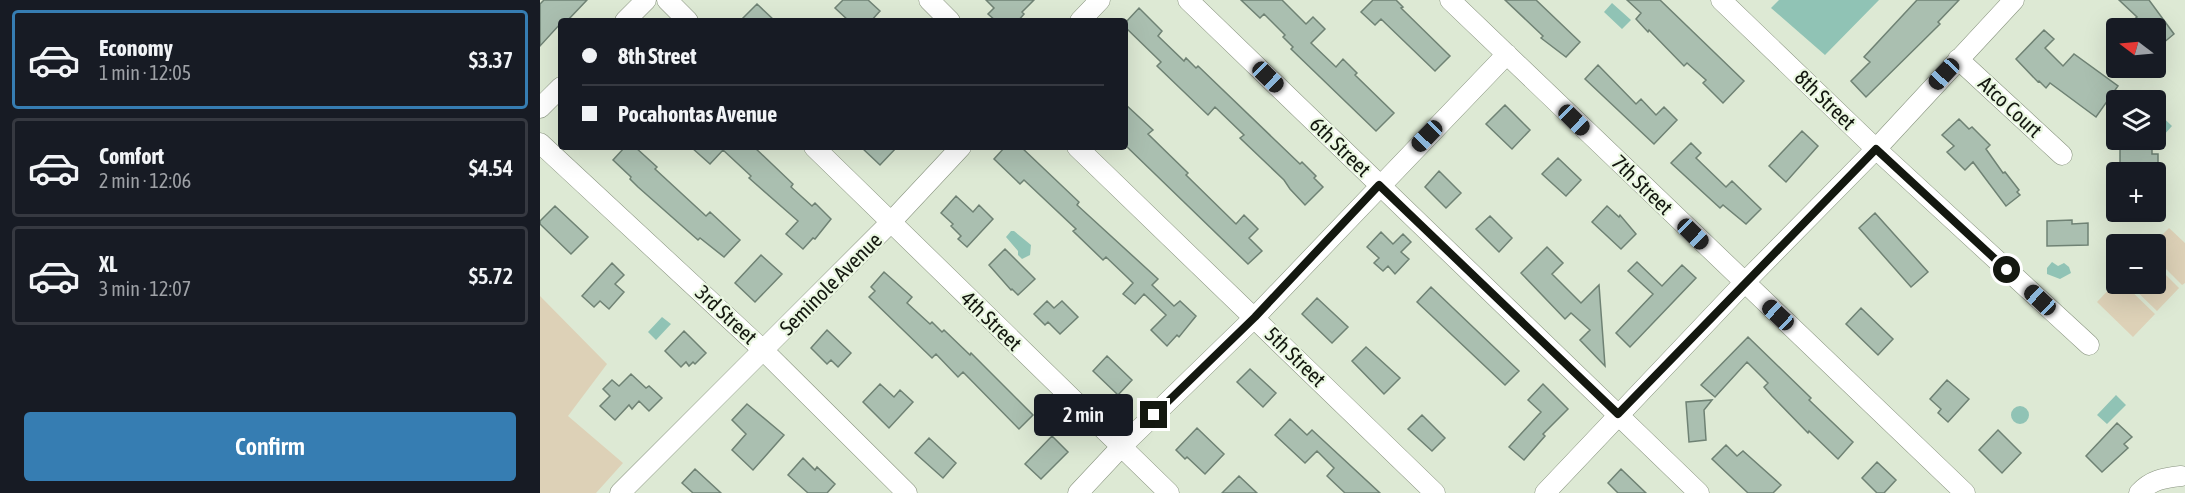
<!DOCTYPE html>
<html lang="en">
<head>
<meta charset="utf-8">
<style>
	body { margin:0; font-family:"Asap Condensed",sans-serif; background:#242831; color:#f1f3f6; height:100vh; display:flex; flex-direction:column; font-size:22px; white-space:nowrap }
	* { box-sizing:border-box; margin:0 }
	p { font-size:20px; color:#9ea1a6 }
	.icon { flex:none; width:33px; height:33px; fill:none; stroke:currentColor; stroke-width:2; stroke-linecap:round; stroke-linejoin:round }
	.map { position:relative; flex:1; overflow:hidden }
	.side { display:flex; flex-direction:column; background:#171b24; width:540px }
	.side>* { flex:none }
	.top-card { position:absolute; left:18px; top:18px; width:570px; height:132px; border-radius:6px; box-shadow:0 6px 24px #0002; display:grid; align-content:center; height:132px; padding:0 24px; background:#171b24 }
	.needle { width:39px; rotate:286deg }
	.buttons { position:absolute; left:1566px; top:18px; display:grid; gap:12px }
	.buttons a { display:grid; place-items:center; width:60px; height:60px; border-radius:6px; background:#171b24; box-shadow:0 6px 24px #0002; font-size:30px }
	.end { position:absolute; width:27px; height:27px; margin:-14px; border:8px solid #141810; background:#fff; box-shadow:0 0 0 3px #fff }
	.from { border-radius:50% }
	.bubble { position:absolute; height:42px; border-radius:6px; background:#171b24; box-shadow:0 6px 24px #0002; font-size:20px; font-weight:600; line-height:42px; text-align:center }
	.car { position:absolute; width:18px; height:36px; margin:-18px -9px; border-radius:8px; box-shadow:0 0 4px 2px #0007; background:linear-gradient(#222 24%,#8ab4d8 0 40%,#222 0 76%,#8ab4d8 0 86%,#222 0) }
	.top-card b { display:flex; align-items:center; gap:21px; height:57px; font-size:22px }
	.top-card b+b { border-top:2px solid #363941 }
	.top-card i { width:15px; height:15px; background:#f1f3f6 }
	ul { padding:10px 0 0; list-style:none }
	li { display:flex; align-items:center; gap:18px; height:99px; margin:0 12px 9px; padding:0 12px; border:3px solid #363941; border-radius:6px }
	li div { flex:1 }
	li b { display:block; font-size:22px }
	li em { font-style:normal; font-weight:600 }
	li.current { border-color:#367db2 }
	li>.icon { width:54px; height:54px; stroke-width:1.5 }
	.button { display:flex; gap:12px; margin-top:auto; padding:12px 24px }
	.button a { flex:1; height:69px; border-radius:6px; background:#367db2; color:#fff; font-size:24px; font-weight:600; line-height:69px; text-align:center }
	main { display:flex; flex:1; min-height:0 }
	.map>svg:first-child { display:block }
	.green { fill:#ddd1b7 }
	.water { fill:#90c3b5 }
	.building { fill:#aabfb0; stroke:#6f8274; stroke-width:1.5 }
	.lines { fill:none; stroke-linecap:round; stroke-linejoin:round }
	.minor-casing { stroke:#88937f; stroke-width:21 }
	.minor { stroke:#fff; stroke-width:20 }
	.route { stroke:#141810; stroke-width:8 }
	.labels { text-anchor:middle; stroke-width:4.5; stroke-linejoin:round; paint-order:stroke }
	.street-label { font-size:21px; fill:#141810; stroke:#eaf7e1 }
</style>
</head>
<body>
<main>
<section class="side">
<ul>
<li class="current"><svg class="icon" aria-label="car" viewBox="0 0 24 24"><path d="M5 17H2v-5l4-1 3-4h7l3 4 3 1v5h-3M9 17h6M6 11h13"/><circle cx="7" cy="17" r="2"/><circle cx="17" cy="17" r="2"/></svg><div><b>Economy</b><p>1 min · 12:05</p></div><em>$3.37</em></li>
<li><svg class="icon" aria-label="car" viewBox="0 0 24 24"><path d="M5 17H2v-5l4-1 3-4h7l3 4 3 1v5h-3M9 17h6M6 11h13"/><circle cx="7" cy="17" r="2"/><circle cx="17" cy="17" r="2"/></svg><div><b>Comfort</b><p>2 min · 12:06</p></div><em>$4.54</em></li>
<li><svg class="icon" aria-label="car" viewBox="0 0 24 24"><path d="M5 17H2v-5l4-1 3-4h7l3 4 3 1v5h-3M9 17h6M6 11h13"/><circle cx="7" cy="17" r="2"/><circle cx="17" cy="17" r="2"/></svg><div><b>XL</b><p>3 min · 12:07</p></div><em>$5.72</em></li>
</ul>
<div class="button"><a>Confirm</a></div>
</section>
<div class="map">
<svg width="1645" height="493" viewBox="0 0 1645 493">
	<rect width="100%" height="100%" fill="#dde9d4"/>
	<path class="green" d="M1629,228L1645,243V283L1642,285L1616,259V244H1613Z
		M1616,265L1639,288L1617,311L1589,284H1616Z
		M1576,282V284H1584L1615,314L1593,337L1557,302Z
		M0,296L67,364L28,416L83,463L56,493H0Z"/>
	<path class="water" d="M1239,0H1339L1285,55L1231,8Z
		M1072,3L1091,20L1082,29L1064,12Z
		M1616,111L1632,126L1623,136L1616,129Z
		M471,231H474L491,245L490,255L482,259L478,255V251L466,237Z
		M1512,262L1518,266L1524,263L1529,267L1531,273L1520,279L1507,274V268Z
		M122,317L131,324L116,340L108,332Z
		M1576,395L1586,405L1567,424L1557,415Z
		M1471 415a9 9 0 1 1 18 0a9 9 0 1 1-18 0Z"/>
	<path class="building" d="M4,0H47L27,21H21V23L0,46V4Z
		M303,0H328L340,11L331,21H309L295,8Z
		M446,0H494L482,12L484,14L478,21H456L448,14L454,8Z
		M701,0H742L766,24L773,17L785,29L771,43L796,67L803,59L817,73L815,75L854,113L836,131L751,49L753,47L743,37L745,35L724,14L720,18Z
		M833,0H856L863,7L861,8L910,56L895,71L841,19L835,25L821,12Z
		M965,0H996L1040,42L1026,57L1001,38L1003,36Z
		M1087,0H1120L1204,81L1183,103L1163,83L1166,80L1147,63L1144,66L1109,30L1108,32L1096,19L1101,13Z
		M1377,0H1419L1398,22L1400,24L1326,97L1311,81L1330,62L1324,57Z
		M1579,0H1609L1634,34L1616,49V28H1583L1597,17Z
		M217,4L235,21H200Z
		M599,8L622,31L618,36L644,61L646,58L656,68L658,66L760,164L762,162L776,176L774,178L783,187L765,205L750,189L744,180L700,138L704,135L675,107L668,115L617,66L621,62L585,27V23Z
		M1504,30L1514,39L1505,48L1523,66L1534,54L1578,86L1556,117L1510,83L1506,88L1499,81L1498,82L1476,59Z
		M1058,65L1096,104L1101,99L1116,115L1124,107L1137,120L1114,144L1045,79Z
		M585,104L613,130L608,134L648,173L646,175L696,224L704,215L718,229L709,238L722,251L708,264L585,145Z
		M965,105L990,130L972,149L946,124Z
		M1419,119L1429,129L1432,127L1450,145L1446,149L1463,173L1465,172L1479,190L1477,192L1480,195L1466,206L1433,162L1425,170L1407,152L1414,146L1402,135Z
		M1262,131L1278,146L1246,182L1229,166Z
		M1151,143L1161,153L1156,158L1186,187L1192,181L1221,209L1206,224L1183,205L1180,208L1131,163Z
		M1580,143H1612V154H1618V170H1608V172H1584V164H1580Z
		M85,147H95L117,167L115,169L166,216L170,212L200,240L184,257L160,238L158,240L98,187L90,179L91,177L73,160Z
		M151,147H214L253,184L251,187L272,206L275,203L291,219L275,239L273,238L263,249L246,234L258,221L209,178L211,176L183,150L170,164Z
		M321,147H357L340,165Z
		M465,147H481L539,202L537,205L618,279L612,285L634,306L640,301L656,316L639,337L637,335L627,346L611,330L626,315L604,294L595,304L583,294L593,283L588,278L566,257L563,260L533,231L536,229L484,180L480,184L454,159Z
		M1018,158L1041,180L1026,196L1002,174Z
		M899,171L921,193L906,208L885,187Z
		M416,196L433,212L439,205L453,219L427,247L418,239L421,236L411,226L413,224L401,213Z
		M15,206L48,237L31,254L0,224V221Z
		M1067,206L1079,217L1080,215L1096,234L1081,249L1052,222Z
		M1335,213L1388,272L1371,287L1319,228Z
		M950,216L972,238L959,252L936,229Z
		M1532,220V224L1548,223V245L1507,246V221Z
		M841,232L853,244L863,234L871,242L861,252L869,259L855,274L848,266L843,271L834,263L839,258L827,247Z
		M1007,247L1023,263L1012,274L1041,303L1059,285L1065,366L1040,340L1050,330L1031,313L1025,319L981,273Z
		M465,249L495,279L478,295L472,289L471,290L449,265Z
		M221,255L242,274L215,302L195,283Z
		M1097,262L1122,286L1142,265L1156,278L1090,347L1076,333L1113,294L1088,271Z
		M72,263L84,275L75,284L84,292L69,309L60,301L54,307L42,296Z
		M344,272L372,297L367,303L390,324L392,322L402,332L404,330L430,355L431,353L493,415L479,429L423,372L418,377L396,354L392,358L329,297L335,291L331,287Z
		M891,287L979,371L965,385L877,302Z
		M777,298L808,327L792,343L762,314Z
		M507,301L514,308L522,301L538,317L520,334L508,322L505,325L494,314Z
		M1321,308L1353,339L1338,355L1306,324Z
		M287,330L311,353L298,367L291,360L287,364L271,348Z
		M144,331L166,353L155,364L153,362L149,366L146,362L141,367L125,351Z
		M1208,337L1271,398L1269,400L1313,442L1298,459L1269,431L1268,433L1232,396L1224,387L1228,383L1207,362L1175,397L1161,385Z
		M826,347L860,378L844,394L812,361Z
		M567,356L592,380L578,395L553,371Z
		M710,369L736,393L723,407L697,382Z
		M91,374L106,388L109,386L122,398L109,411L99,401L92,409L89,405L75,420L60,406L70,396L63,389L72,380L79,386Z
		M1407,380L1429,399L1408,422L1398,413L1401,409L1390,399Z
		M340,384L354,397L360,390L373,402L349,428L323,402Z
		M1003,384L1028,409L1003,434L1005,436L984,460L969,447L1001,412L988,400Z
		M1172,400L1164,410L1166,440L1149,442L1146,402Z
		M207,404L244,435L213,470L192,450L206,434L192,420Z
		M882,415L905,438L892,451L868,429Z
		M750,419L767,435L772,430L840,493H805L787,476L794,468L777,451L765,463L735,435Z
		M1577,423L1592,437L1584,444L1588,448L1562,472L1546,456Z
		M657,428L684,454L665,474L647,457L645,459L636,450Z
		M1458,430L1481,453L1462,473L1439,450Z
		M512,436L528,452L501,479L485,464Z
		M389,438L416,463L403,478L375,453Z
		M1186,445L1197,456L1203,451L1241,485L1233,493H1208L1172,459Z
		M263,458L275,470L277,467L295,484L287,493H268L248,475Z
		M1337,462L1356,480L1344,493H1337L1322,478Z
		M155,469L181,493H153L142,483Z
		M1081,469L1106,493H1078L1068,483Z
		M699,476L717,493H682Z"/>
	<g class="lines">
		<defs>
			<path id="minor" d="M127,0L148,21
				M389,0L410,21
				M648,0L1159,493
				M910,0L1425,493
				M1181,0L1336,149L1549,345
				M85,21L106,0
				M540,21L560,0
				M1418,59L1522,155
				M0,108L21,87
				M0,143L224,351L367,493
				M274,147L629,493
				M537,147L895,493
				M80,493L350,223L421,147
				M538,493L581,447L715,317L967,54
				M1005,493L1204,283L1336,149L1474,0
				M1599,493C1611,480 1623,478 1641,476"/>
		</defs>
		<use href="#minor" class="minor-casing"/>
		<use href="#minor" class="minor"/>
	</g>
	<g class="lines">
		<path class="route" d="M614,415L715,317L839,185L1078,414L1336,149L1467,270"/>
	</g>
	<g class="labels">
		<g class="street-label">
			<text transform="translate(1285 100) rotate(44)" y="7">8th Street</text>
			<text transform="translate(1470 107) rotate(43)" y="7">Atco Court</text>
			<text transform="translate(800 147) rotate(44)" y="7">6th Street</text>
			<text transform="translate(1102 185) rotate(44)" y="7">7th Street</text>
			<text transform="translate(291 284) rotate(-45)" y="7">Seminole Avenue</text>
			<text transform="translate(186 315) rotate(43)" y="7">3rd Street</text>
			<text transform="translate(451 321) rotate(44)" y="7">4th Street</text>
			<text transform="translate(755 357) rotate(44)" y="7">5th Street</text>
		</g>
	</g>
</svg>
<div class="buttons">
<a><svg class="needle" viewBox="-14 -14 28 28"><path d="M0-13l5 13h-10z" fill="#e53935"/><path d="M0 13l5-13h-10z" fill="#9ea1a6"/></svg></a>
<a><svg class="icon" aria-label="layers" viewBox="0 0 24 24"><path d="M12 4l9 5-9 5-9-5zM3 14l9 5 9-5"/></svg></a>
<a>+</a>
<a>−</a>
</div>
<i class="end from" style="left:1467px;top:270px"></i>
<i class="end" style="left:614px;top:415px"></i>
<div class="bubble" style="left:494px;top:394px;width:99px">2 min</div>
<i class="car" style="left:1404px;top:74px;rotate:223deg"></i>
<i class="car" style="left:728px;top:77px;rotate:134deg"></i>
<i class="car" style="left:1034px;top:120px;rotate:134deg"></i>
<i class="car" style="left:887px;top:136px;rotate:224deg"></i>
<i class="car" style="left:1153px;top:234px;rotate:134deg"></i>
<i class="car" style="left:1500px;top:300px;rotate:313deg"></i>
<i class="car" style="left:1238px;top:315px;rotate:313deg"></i>
<div class="top-card">
<b><i class="from"></i>8th Street</b>
<b><i></i>Pocahontas Avenue</b>
</div>
</div>
</main>
</body>
</html>
